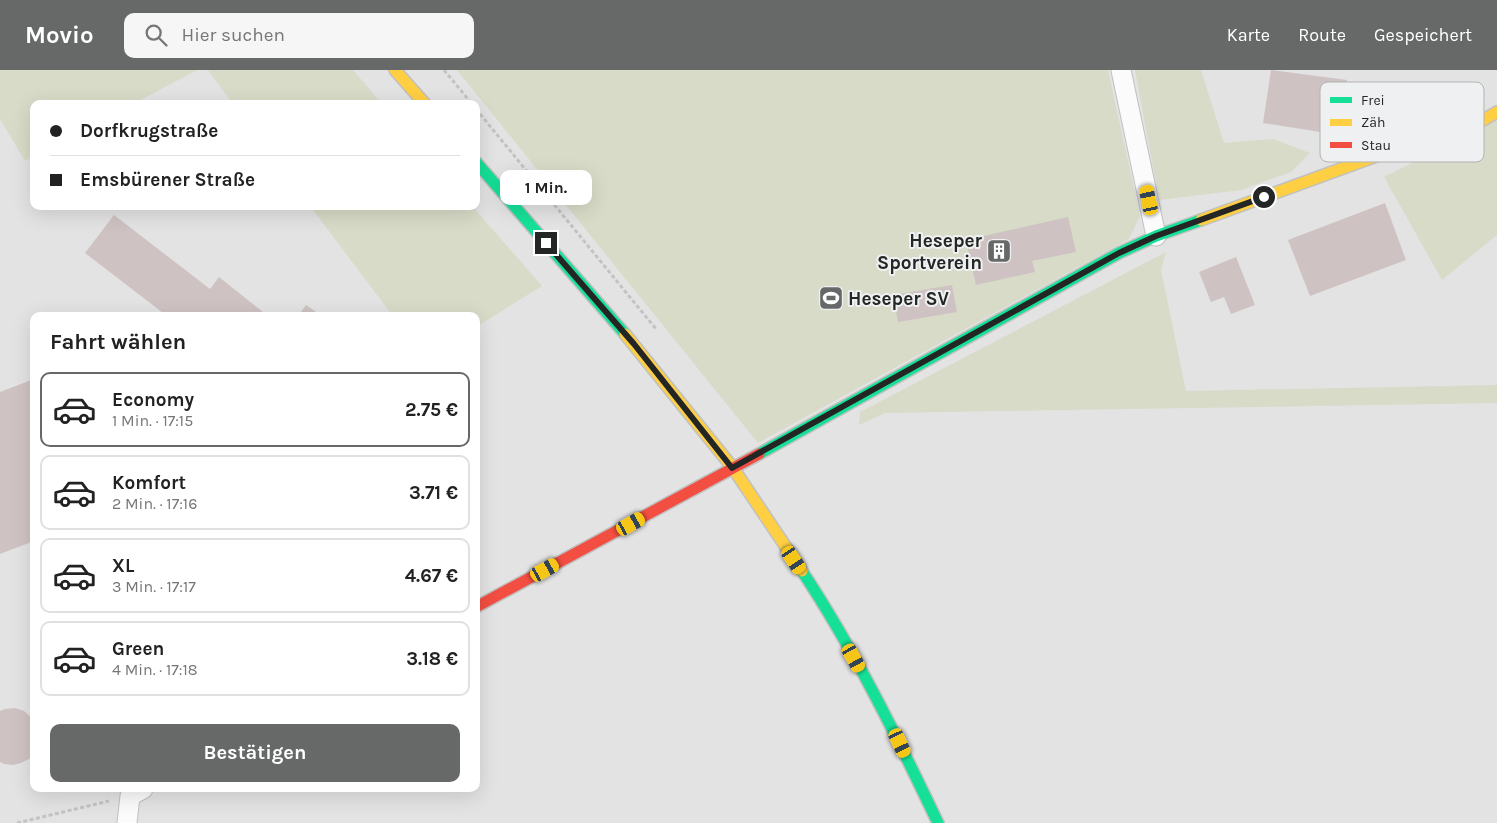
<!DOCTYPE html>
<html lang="de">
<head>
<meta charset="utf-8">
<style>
	body { margin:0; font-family:Karla,sans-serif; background:#f6f6f6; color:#222; height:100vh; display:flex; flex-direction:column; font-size:19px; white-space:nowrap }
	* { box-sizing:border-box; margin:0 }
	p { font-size:16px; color:#767676 }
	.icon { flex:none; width:28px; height:28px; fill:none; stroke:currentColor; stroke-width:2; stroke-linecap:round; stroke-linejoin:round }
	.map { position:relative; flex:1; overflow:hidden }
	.side { position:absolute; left:30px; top:242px; width:450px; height:480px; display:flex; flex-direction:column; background:#fff; border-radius:10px; box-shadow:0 5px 20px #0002 }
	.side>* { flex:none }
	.guide { position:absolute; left:30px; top:30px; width:450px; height:110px; border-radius:10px; box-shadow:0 5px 20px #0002; display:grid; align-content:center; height:110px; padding:0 20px; background:#fff }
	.end { position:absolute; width:22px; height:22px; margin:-11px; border:6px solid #242525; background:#fff; box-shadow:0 0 0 2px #fff }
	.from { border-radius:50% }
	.bubble { position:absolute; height:35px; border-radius:10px; background:#fff; box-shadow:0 5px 20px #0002; font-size:16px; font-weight:700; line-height:35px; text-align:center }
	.car { position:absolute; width:15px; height:30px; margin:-15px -8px; border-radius:6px; box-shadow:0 0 4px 1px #0007; background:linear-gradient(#f5c518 24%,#345 0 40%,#f5c518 0 76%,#345 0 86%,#f5c518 0) }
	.guide b { display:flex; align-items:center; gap:18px; height:48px; font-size:19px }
	.guide b+b { border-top:1px solid #e0e0e0 }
	.guide i { width:12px; height:12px; background:#222 }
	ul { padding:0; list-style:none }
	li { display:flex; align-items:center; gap:15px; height:75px; margin:0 10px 8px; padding:0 10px; border:2px solid #e0e0e0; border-radius:10px }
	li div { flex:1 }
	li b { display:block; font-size:19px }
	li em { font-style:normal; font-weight:700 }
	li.active { border-color:#676868 }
	li>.icon { width:45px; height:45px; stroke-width:1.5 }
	h2 { padding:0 20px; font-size:22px; line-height:60px }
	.button { display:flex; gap:10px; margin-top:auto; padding:10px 20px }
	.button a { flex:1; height:58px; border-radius:10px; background:#676868; color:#fff; font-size:20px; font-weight:700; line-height:58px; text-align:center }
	header { display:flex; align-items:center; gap:30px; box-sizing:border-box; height:70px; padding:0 25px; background:#676868; color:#fff }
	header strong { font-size:24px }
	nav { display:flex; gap:28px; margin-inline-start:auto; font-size:18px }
	.search { width:350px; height:45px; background:#f6f6f6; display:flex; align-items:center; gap:12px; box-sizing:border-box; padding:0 18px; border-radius:10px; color:#767676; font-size:19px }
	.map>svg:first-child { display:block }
	.green { fill:#d7dbc7 }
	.building { fill:#cec3c2 }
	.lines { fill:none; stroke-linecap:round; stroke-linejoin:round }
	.street-casing { stroke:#c0c0c0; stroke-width:21 }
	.fast-casing { stroke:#c0c0c0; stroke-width:14 }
	.slow-casing { stroke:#c0c0c0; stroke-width:14 }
	.jam-casing { stroke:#c0c0c0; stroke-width:14 }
	.path { stroke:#c3c3c4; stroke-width:3; stroke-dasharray:4 2.5; stroke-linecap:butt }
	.street { stroke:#fbfbfb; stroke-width:19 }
	.fast { stroke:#16e098; stroke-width:11 }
	.slow { stroke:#ffcf43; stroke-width:11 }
	.jam { stroke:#f24e42; stroke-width:11 }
	.route { stroke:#242525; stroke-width:6 }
	.labels { text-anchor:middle; stroke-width:4; stroke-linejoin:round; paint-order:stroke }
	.poi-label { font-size:19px; font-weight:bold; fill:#242525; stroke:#eff0f1; text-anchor:end }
	.key { fill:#eff0f1; stroke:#b2b3b4; stroke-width:1 }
	.key-label { font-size:14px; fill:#242525 }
</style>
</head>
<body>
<header>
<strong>Movio</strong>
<div class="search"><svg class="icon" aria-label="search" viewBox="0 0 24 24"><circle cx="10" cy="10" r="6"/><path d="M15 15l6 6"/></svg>Hier suchen</div>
<nav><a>Karte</a><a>Route</a><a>Gespeichert</a></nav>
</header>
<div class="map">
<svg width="1497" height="753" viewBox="0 0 1497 753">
	<rect width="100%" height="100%" fill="#e3e3e3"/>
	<path class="green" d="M0,0H197L133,34H34V86L25,91L0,49Z
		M208,0H353L382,34H233Z
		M457,0H1108L1140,146L1129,169L758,373Z
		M1135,0H1201L1224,73L1273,69L1310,83L1291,102L1241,120L1159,130Z
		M1497,50V165L1442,210L1384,107Z
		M310,136H472L542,216L476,257V246H393Z
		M1166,182L1161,200L1186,321L1497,315V333L885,343L859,355L860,342Z"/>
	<path class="building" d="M1271,0L1347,10L1339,65L1263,53Z
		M1385,133L1406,190L1310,226L1288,170Z
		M114,145L210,219L219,207L268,246H167L85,183Z
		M1068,147L1076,182L1032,191L1035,202L976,215L966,170Z
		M1236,187L1255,235L1231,244L1224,227L1211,232L1199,202Z
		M952,215L957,242L898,252L893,225Z
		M306,235L322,246H298Z
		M34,309V471L0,484V322Z
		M15,638L24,641L34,650V684L29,689L21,693L13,695L4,694L0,692V641L5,639Z"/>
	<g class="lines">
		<defs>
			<path id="street" d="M1121,0L1156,166
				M127,753L130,726L143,719"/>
			<path id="fast" d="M476,92L625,264
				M759,384L1119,183L1156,166L1201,150
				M802,501C855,581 897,667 938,753"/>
			<path id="slow" d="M395,0L425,34
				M1201,150L1390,81L1478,53L1497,42
				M625,264L733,398L802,501"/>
			<path id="jam" d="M476,537L759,384"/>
		</defs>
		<use href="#street" class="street-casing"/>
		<use href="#fast" class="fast-casing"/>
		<use href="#slow" class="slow-casing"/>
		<use href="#jam" class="jam-casing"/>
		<path class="path" d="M444,0L472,34
			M476,39L656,259
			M17,753L109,731"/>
		<use href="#street" class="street"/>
		<use href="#fast" class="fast"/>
		<use href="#slow" class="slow"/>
		<use href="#jam" class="jam"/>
	</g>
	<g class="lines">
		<path class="route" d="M546,173L634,274L732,398L1119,183L1156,166L1264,127"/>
	</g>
	<defs>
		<symbol id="building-square" viewBox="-11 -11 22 22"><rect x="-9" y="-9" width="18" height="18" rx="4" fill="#676868" stroke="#eff0f1"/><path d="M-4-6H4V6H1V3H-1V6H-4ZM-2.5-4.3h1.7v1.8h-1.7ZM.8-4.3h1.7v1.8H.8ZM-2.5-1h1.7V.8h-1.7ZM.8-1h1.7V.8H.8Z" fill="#fff"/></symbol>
		<symbol id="stadium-square" viewBox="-11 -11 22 22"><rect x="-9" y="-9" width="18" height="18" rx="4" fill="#676868" stroke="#eff0f1"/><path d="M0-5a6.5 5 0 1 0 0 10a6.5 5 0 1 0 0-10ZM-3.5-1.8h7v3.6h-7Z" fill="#fff"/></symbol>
	</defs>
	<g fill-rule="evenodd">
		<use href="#building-square" x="985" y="167" width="28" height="28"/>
		<use href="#stadium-square" x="817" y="214" width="28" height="28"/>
	</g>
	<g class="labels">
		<g class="poi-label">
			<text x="982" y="177">Heseper<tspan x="982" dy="22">Sportverein</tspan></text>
			<text x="848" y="235" text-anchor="start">Heseper SV</text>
		</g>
	</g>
	<rect x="1320" y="12" width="164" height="80" rx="8" class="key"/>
	<rect x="1330" y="27" width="22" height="6" fill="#16e098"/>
	<rect x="1330" y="49" width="22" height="7" fill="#ffcf43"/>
	<rect x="1330" y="72" width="22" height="6" fill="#f24e42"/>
	<g class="key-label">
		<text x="1361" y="35">Frei</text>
		<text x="1361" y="57">Zäh</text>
		<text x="1361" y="80">Stau</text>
	</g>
</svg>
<i class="end from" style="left:1264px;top:127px"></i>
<i class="end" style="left:546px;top:173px"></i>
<div class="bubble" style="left:500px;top:100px;width:92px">1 Min.</div>
<i class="car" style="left:1149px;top:130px;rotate:348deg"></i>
<i class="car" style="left:631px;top:454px;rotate:61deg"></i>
<i class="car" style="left:794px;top:490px;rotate:146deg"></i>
<i class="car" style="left:545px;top:500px;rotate:61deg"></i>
<i class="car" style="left:854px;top:588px;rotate:151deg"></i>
<i class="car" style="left:900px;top:673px;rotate:155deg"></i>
<div class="guide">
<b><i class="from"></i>Dorfkrugstraße</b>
<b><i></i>Emsbürener Straße</b>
</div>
<section class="side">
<h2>Fahrt wählen</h2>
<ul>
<li class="active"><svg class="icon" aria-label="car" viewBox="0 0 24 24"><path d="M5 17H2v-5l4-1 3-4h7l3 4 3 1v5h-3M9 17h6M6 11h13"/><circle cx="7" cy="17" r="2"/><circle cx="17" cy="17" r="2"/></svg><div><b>Economy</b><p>1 Min. · 17:15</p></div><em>2.75 €</em></li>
<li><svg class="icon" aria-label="car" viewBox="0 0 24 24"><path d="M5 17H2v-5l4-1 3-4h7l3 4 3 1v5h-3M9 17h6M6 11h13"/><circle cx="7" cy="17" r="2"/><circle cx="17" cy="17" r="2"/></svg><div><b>Komfort</b><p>2 Min. · 17:16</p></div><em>3.71 €</em></li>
<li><svg class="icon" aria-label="car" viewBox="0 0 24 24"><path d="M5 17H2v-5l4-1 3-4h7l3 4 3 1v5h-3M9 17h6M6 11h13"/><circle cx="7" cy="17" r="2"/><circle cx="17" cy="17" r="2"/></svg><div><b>XL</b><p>3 Min. · 17:17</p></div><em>4.67 €</em></li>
<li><svg class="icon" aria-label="car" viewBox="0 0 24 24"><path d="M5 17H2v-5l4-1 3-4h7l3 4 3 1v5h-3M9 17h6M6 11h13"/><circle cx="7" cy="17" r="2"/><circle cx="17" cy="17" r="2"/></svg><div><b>Green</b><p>4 Min. · 17:18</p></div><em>3.18 €</em></li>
</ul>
<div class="button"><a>Bestätigen</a></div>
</section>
</div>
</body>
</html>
